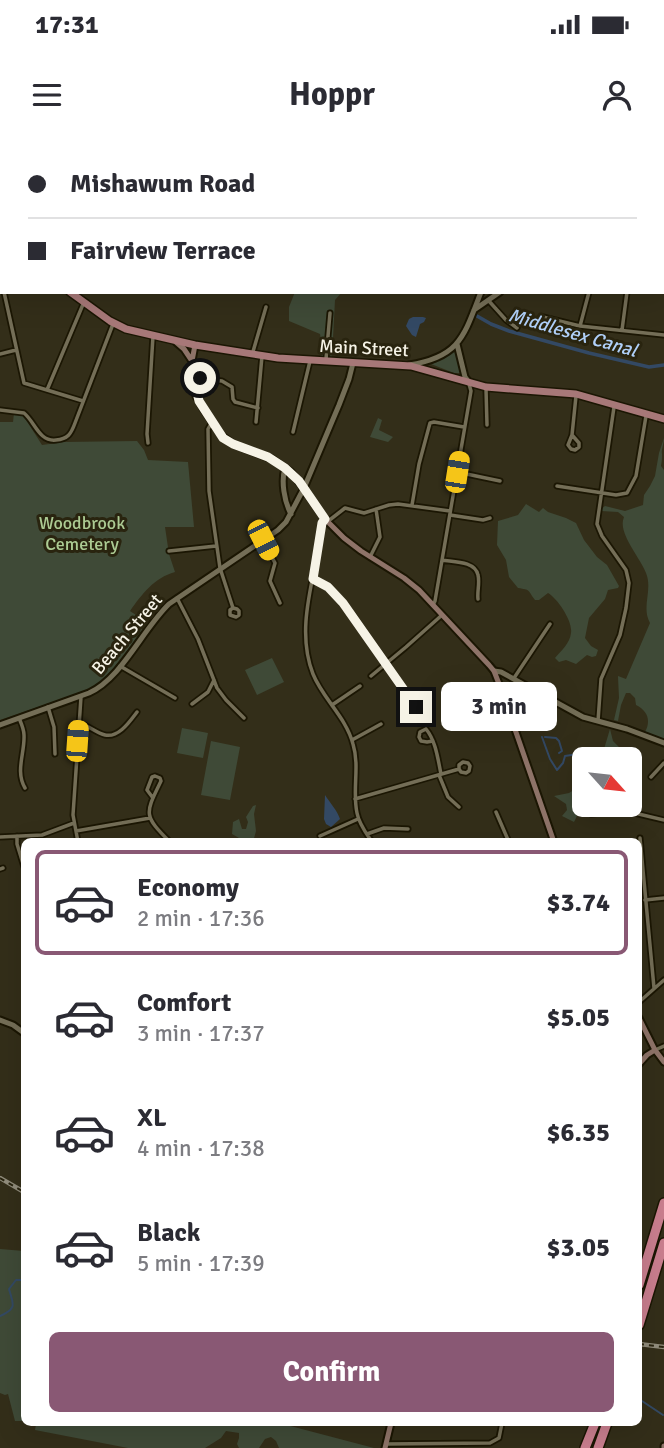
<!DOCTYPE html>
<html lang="en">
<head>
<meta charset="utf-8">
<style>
	body { margin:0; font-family:Signika,sans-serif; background:#f2f2f3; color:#2b2b33; height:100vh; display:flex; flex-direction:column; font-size:26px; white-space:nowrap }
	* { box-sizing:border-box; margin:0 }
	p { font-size:23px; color:#7c7c81 }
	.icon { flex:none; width:38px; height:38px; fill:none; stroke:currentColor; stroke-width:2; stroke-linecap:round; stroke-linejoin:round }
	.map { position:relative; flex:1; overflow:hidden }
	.drawer { position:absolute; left:21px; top:698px; width:621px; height:588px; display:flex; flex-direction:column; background:#fff; border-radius:10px; box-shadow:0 7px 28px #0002 }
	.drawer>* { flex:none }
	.top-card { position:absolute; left:0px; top:0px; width:665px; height:154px; box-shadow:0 7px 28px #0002; display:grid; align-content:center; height:154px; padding:0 28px; background:#fff }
	.needle { width:46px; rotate:117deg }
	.controls { position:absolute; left:572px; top:607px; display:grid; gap:14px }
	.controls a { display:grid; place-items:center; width:70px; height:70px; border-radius:10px; background:#fff; box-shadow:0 7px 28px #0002; font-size:35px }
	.end { position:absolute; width:32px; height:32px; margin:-16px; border:9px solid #f6f3e6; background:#111; box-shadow:0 0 0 4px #111 }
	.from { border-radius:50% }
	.bubble { position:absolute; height:49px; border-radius:10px; background:#fff; box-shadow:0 7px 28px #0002; font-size:23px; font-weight:800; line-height:49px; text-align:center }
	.car { position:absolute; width:21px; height:42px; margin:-21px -10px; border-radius:9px; box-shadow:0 0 5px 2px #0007; background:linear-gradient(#f5c518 24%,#345 0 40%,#f5c518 0 76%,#345 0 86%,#f5c518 0) }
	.top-card b { display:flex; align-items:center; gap:24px; height:66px; font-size:26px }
	.top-card b+b { border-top:2px solid #e1e1e2 }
	.top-card i { width:18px; height:18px; background:#2b2b33 }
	ul { padding:12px 0 0; list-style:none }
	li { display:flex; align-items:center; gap:21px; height:105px; margin:0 14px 10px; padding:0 14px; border:4px solid transparent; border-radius:10px }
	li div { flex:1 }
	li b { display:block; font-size:26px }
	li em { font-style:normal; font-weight:800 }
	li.current { border-color:#895874 }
	li>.icon { width:63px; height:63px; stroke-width:1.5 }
	.action { display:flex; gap:14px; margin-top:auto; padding:14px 28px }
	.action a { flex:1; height:80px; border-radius:10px; background:#895874; color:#fff; font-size:28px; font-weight:800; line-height:80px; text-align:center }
	.status { display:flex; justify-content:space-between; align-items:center; height:49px; padding:0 35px; background:#fff; direction:ltr }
	.status svg { height:19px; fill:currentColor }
	header { display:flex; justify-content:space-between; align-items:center; height:91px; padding:0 28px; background:#fff; font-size:32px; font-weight:800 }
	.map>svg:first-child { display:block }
	.green { fill:#3f4a37 }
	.water { fill:#334964 }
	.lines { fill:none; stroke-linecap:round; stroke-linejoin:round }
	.stream { stroke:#334964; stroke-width:2 }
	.canal { stroke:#334964; stroke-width:3.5 }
	.minor-casing { stroke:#1b1603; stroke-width:7 }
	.tertiary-casing { stroke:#1b1603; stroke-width:9 }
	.secondary-casing { stroke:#1b1603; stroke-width:9 }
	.primary-casing { stroke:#1b1603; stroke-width:10 }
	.motorway-casing { stroke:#1b1603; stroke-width:12 }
	.minor { stroke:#746e57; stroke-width:3.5 }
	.tertiary { stroke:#746e57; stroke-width:5 }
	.secondary { stroke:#8e7368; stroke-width:5 }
	.primary { stroke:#a77878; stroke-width:7 }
	.motorway { stroke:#c97e8e; stroke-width:9 }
	.rail-casing { stroke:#908c7b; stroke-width:4.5 }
	.rail { stroke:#29240f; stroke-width:2; stroke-dasharray:5; stroke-linecap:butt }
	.route { stroke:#f6f3e6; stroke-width:9 }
	.labels { text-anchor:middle; stroke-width:6; stroke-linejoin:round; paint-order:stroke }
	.street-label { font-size:18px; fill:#f6f3e6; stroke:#29240f }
	.park-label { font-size:18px; fill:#accb93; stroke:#29240f }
	.water-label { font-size:19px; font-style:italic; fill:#b0d0f9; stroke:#29240f }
</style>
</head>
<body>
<div class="status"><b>17:31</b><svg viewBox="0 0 49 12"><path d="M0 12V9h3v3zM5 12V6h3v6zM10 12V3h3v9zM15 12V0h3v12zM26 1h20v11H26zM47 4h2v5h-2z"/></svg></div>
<header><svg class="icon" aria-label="menu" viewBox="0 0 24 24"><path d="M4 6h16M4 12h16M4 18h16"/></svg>Hoppr<svg class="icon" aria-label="person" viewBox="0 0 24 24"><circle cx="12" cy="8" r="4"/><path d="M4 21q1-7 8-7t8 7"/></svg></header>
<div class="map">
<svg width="664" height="1308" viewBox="0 0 664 1308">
	<rect width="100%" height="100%" fill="#332e19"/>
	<path class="green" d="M295,152H342L335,160L332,217L321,219L324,201L321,200L320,194L289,181V167Z
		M455,209H457L462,229L461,233H454L431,224L437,222L439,218Z
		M14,273L23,275L42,305L64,302L137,301L144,310L148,320L188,322L194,387H165L169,414L175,432C154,438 142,454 130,471L148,483L109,534L104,540L91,549L0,580V282H13Z
		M378,278L382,280L379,290L393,297L388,302L370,297Z
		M664,298C664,303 661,311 662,314C662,320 662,320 661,326L664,330V599L645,592C651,581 648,571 636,565L635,558L630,553H626L621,565L618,581L614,580L619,558L618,537V536L626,539L650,483C641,467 653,450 646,433C640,417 617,393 624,377L618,372L601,371L600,370L605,366L625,371L643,365L644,355L650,346L655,336L659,313Z
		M526,364L539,372L543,368L548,372L566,378L576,383L584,400L597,417L607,425L619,446L618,448L608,450L605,459L589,478L585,498L591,506L598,510L596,516L592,517L587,515L576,524L566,520L559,522L555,518C561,511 570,503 571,493C573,481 557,458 548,453L539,460H535C527,449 531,450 518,448L509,437L506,420L497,405L498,381L518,375Z
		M272,518L284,542L257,555L245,530Z
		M182,588L208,593L203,618L177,613Z
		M610,589L613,601L619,607L616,614L617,619L584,620V651L577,656L573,663L577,676L574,682L562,676L567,670L566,664L554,656L569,653L577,648C582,635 580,624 582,611L588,613L591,610L599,611L604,609Z
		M211,601L240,607L230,660L201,655Z
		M256,665L254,674L256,691L253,702H240L239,698L232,694L233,682L239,679L242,689H246L248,682L246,677L253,666Z
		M0,1109L24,1111V1281H15L8,1254L5,1255L0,1253Z
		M32,1283H279L374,1308H279L276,1301L271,1297L265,1299L259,1308H239L237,1304L239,1298V1293L226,1291L221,1298L205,1308H128L35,1290L36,1284Z"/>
	<path class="water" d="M413,177H423L426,178L424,182L420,184L416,197L412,195L406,186L409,179Z
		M325,655C330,663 337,670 340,679L331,687L326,684L324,679Z"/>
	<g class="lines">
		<path class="stream" d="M318,2L319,0
			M542,597L550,619L557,630L563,623L565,616L584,613L630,619
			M545,597L556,598L559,601L562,611L559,613
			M0,1176C18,1168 13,1164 9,1149L16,1140H24
			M639,1259L663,1275"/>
		<path class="canal" d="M477,176L491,184L509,191L589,213L649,227L664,225"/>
		<defs>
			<path id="minor" d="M423,0L426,2
				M516,0L519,2
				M6,2V0
				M122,2L123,0
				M663,74L664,76
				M0,104H2
				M663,127H664
				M0,135L2,143
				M4,152L24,243L83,261
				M488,160L506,180L517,188
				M543,177L580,186L664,195
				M580,186L589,152
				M622,190L627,152
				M0,214L16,210
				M252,215L266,167
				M326,219L330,173
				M194,238L222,241L232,247L233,259L235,262L258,268
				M486,249L487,285
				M47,250L84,162
				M0,270L24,273C35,282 39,302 56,300C68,299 71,294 75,283L113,184
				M212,282L208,289L209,351L220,428L233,468L230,470V475L236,477L239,475V471L237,469L233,468
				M256,282L262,216
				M293,292L310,221
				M572,295L579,303V307L575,310L571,309L568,305L572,295L576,256
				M148,303L147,294L153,196
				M457,332L500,341
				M557,346L616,355L627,353L636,336L646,276
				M412,365L419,324L430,283L434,282L464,287
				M450,375L483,380L490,378
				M325,379L322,385C317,433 294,486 313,534C323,559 346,577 353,604C360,627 352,650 357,673C359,684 366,693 372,702
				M327,382L345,368L364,373L389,365L398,364L450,371
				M263,400L275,423L270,441L280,463
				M169,411L216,406
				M370,417L380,397L376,369
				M442,420C454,422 475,421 478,435C480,443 477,451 478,459
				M313,439C337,449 352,474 366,494C383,518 400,542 416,567
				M177,458L198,499L217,548L226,560L244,578
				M433,465L435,461L471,251L469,244
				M120,526L175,558
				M371,536L406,507L442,475
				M514,538L550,484
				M192,564L208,552L214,540
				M332,565L360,546
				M48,567L54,587L55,614
				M19,578C21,583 24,589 24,595C25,613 15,631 25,648
				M598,581L601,539L620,495L626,468L629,443L626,430L602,396L597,384L614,267
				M78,583C88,585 96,593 105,595C119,598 130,581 137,572
				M352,600L381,584
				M433,601L427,602L421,601L419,597L420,592L426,589C436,601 438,620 441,634
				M439,635L448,657L459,667
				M651,637L664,623
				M153,658L147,650L152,637L155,636L160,638L161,641C145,674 143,675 170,702
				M355,659L459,629V625L463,622L468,623L470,626L469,631L466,633L461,632L459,629
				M496,672L509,702
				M591,674L626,671L664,680
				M76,691L150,678
				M367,694L384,688L408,689
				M17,696V704L24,727
				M320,696L358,679
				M0,697L42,695L74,683
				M640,698L654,848
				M78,702L73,675L81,557
				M0,729L3,728
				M645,760L664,758
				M639,862L664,840
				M655,910L664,906
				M386,1304L490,1303L499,1298L502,1283"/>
			<path id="tertiary" d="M217,0L218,2
				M546,2L547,0
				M663,43L664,42
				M474,170L500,152
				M457,204L465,237L468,241
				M409,225C460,217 464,196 481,152
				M285,328C281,341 284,361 291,374
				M494,531L501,532L583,577L627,589L664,603
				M0,585L89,553C122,538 142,490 169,464L278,390L286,382L304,348L339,265L349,239L353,223
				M0,880L13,885L24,893"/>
			<path id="secondary" d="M176,202L184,209L192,221
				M195,205L192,221L196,256L204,270L222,296L233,304L272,319L291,332L302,346L325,379L344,398L361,411L404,438L419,450L489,525L494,531L501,549L554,702
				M639,878L655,910L664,922
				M639,924L647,915L655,910
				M385,1308L391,1283
				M664,1308V1306"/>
			<path id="primary" d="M0,131H2
				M70,152L110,181L126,189L195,205L278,218L411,226L486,247L576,254L664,279"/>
			<path id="motorway" d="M639,1145L664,1063
				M639,1185L664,1103
				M585,1308L595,1283
				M598,1308L607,1283"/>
		</defs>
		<use href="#minor" class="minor-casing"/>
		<use href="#tertiary" class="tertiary-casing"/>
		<use href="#secondary" class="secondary-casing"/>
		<use href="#primary" class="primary-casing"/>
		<use href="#motorway" class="motorway-casing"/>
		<use href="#minor" class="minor"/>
		<use href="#tertiary" class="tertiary"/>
		<use href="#secondary" class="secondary"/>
		<use href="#primary" class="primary"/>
		<use href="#motorway" class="motorway"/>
		<defs>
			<path id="rail" d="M0,1038L24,1052
				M639,1204L664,1207"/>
		</defs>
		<use href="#rail" class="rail-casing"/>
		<use href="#rail" class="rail"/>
	</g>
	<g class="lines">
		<path class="route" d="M200,238H194L199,261L223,298L233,304L268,317L285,328L299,341L325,379L322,383L313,439L328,447L343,463L416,567"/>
	</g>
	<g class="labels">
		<g class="street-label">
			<text transform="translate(364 208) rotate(3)" y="6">Main Street</text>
			<text transform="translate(127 494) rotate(-50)" y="6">Beach Street</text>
		</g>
		<g class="park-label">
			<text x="82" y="389">Woodbrook<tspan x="82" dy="21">Cemetery</tspan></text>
		</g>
		<g class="water-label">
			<text transform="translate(573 192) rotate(16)" y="7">Middlesex Canal</text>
		</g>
	</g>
</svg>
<div class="controls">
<a><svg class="needle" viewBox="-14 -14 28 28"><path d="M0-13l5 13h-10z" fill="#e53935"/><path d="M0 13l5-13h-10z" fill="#7c7c81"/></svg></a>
</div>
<i class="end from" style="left:200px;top:238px"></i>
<i class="end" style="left:416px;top:567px"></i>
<div class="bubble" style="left:441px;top:542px;width:116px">3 min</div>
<i class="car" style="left:457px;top:332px;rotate:9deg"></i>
<i class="car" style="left:263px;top:400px;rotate:153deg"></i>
<i class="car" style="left:77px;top:601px;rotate:4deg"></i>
<div class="top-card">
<b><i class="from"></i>Mishawum Road</b>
<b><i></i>Fairview Terrace</b>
</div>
<section class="drawer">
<ul>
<li class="current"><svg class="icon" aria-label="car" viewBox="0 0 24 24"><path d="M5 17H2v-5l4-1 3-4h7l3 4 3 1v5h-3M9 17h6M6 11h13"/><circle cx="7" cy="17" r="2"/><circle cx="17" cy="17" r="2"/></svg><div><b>Economy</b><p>2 min · 17:36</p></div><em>$3.74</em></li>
<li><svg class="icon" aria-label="car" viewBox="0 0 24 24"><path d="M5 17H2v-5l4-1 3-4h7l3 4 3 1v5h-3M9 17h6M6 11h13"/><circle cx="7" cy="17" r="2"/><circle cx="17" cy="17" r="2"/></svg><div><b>Comfort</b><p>3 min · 17:37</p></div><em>$5.05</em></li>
<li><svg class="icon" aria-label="car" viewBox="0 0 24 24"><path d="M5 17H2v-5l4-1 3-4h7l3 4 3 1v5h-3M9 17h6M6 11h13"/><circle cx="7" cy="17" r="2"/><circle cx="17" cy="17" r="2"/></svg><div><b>XL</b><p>4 min · 17:38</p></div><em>$6.35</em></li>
<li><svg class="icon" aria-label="car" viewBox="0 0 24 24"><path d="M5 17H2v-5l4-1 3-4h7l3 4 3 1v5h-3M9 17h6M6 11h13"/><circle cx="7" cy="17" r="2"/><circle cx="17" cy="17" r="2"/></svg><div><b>Black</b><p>5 min · 17:39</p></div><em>$3.05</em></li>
</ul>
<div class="action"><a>Confirm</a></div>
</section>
</div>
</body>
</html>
